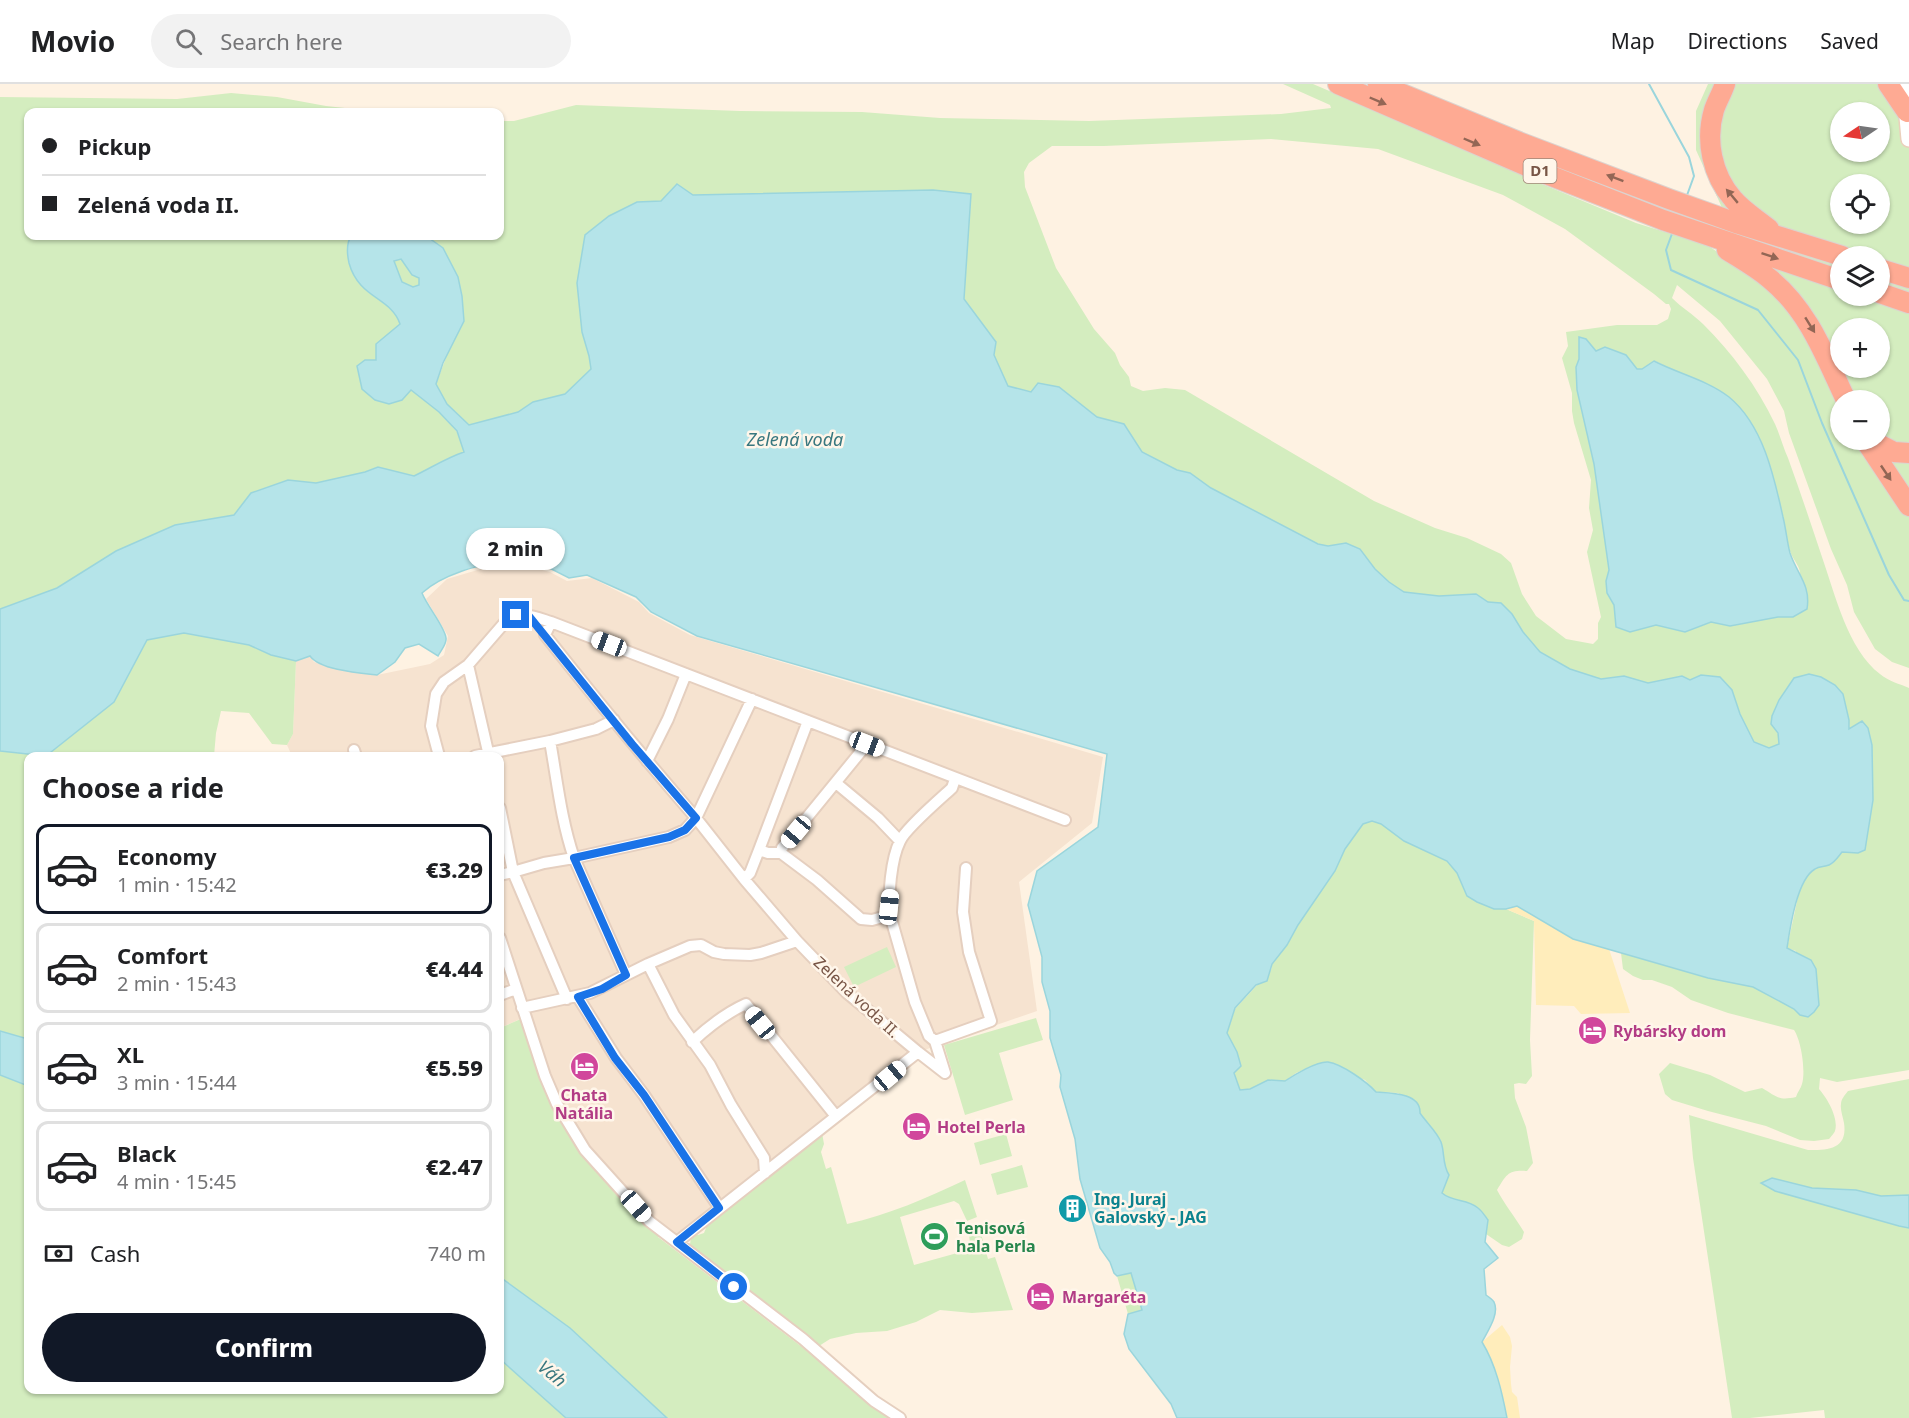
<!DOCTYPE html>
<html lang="en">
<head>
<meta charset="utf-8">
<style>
	body { margin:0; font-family:"Noto Sans",sans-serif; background:#f2f2f2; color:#202124; height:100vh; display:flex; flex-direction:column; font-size:22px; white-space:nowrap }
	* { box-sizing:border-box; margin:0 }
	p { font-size:20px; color:#757577 }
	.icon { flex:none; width:33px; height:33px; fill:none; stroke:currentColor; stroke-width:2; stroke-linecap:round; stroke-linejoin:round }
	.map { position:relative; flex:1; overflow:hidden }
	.details { position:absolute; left:24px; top:668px; width:480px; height:642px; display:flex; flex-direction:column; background:#fff; border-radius:12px; box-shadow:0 2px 4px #0004 }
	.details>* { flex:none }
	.banner { position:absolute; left:24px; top:24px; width:480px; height:132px; border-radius:12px; box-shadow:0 2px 4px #0004; display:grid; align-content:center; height:132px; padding:0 18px; background:#fff }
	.needle { width:39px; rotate:257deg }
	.tools { position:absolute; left:1830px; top:18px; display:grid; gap:12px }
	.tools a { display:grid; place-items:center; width:60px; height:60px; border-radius:50%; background:#fff; box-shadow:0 2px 4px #0004; font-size:30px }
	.end { position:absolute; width:27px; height:27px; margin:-14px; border:8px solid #1a73e8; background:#fff; box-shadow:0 0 0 3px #fff }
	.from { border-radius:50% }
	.bubble { position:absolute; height:42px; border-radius:21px; background:#fff; box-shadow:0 2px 4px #0004; font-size:20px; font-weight:800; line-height:42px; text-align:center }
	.car { position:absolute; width:18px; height:36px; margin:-18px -9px; border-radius:8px; box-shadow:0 0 4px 2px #0007; background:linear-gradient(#fff 24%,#345 0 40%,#fff 0 76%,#345 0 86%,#fff 0) }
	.banner b { display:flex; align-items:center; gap:21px; height:57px; font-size:22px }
	.banner b+b { border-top:2px solid #e0e0e0 }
	.banner i { width:15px; height:15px; background:#202124 }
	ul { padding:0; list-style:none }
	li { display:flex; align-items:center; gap:18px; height:90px; margin:0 12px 9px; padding:0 6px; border:3px solid #e0e0e0; border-radius:12px }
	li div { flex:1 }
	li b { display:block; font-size:22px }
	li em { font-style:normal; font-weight:800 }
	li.selected { border-color:#111827 }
	li>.icon { width:54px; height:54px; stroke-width:1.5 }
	h2 { padding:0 18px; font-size:27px; line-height:72px }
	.pay { display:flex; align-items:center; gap:15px; height:66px; padding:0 18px; font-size:22px }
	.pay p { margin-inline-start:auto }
	.action { display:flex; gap:12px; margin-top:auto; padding:12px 18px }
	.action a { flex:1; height:69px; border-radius:36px; background:#111827; color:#fff; font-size:24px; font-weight:800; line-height:69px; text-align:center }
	header { display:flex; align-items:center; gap:36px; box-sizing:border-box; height:84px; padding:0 30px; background:#fff; border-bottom:2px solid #e0e0e0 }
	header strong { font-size:28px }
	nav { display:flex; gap:33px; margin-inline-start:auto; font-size:21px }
	.search { width:420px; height:54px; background:#f2f2f2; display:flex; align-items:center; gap:15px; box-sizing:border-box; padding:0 21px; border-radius:33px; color:#757577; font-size:22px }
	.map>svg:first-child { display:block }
	.residential { fill:#f6e3d0 }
	.green { fill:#d4edbf; fill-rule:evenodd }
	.sand { fill:#ffedbb }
	.water { fill:#b5e4e9; stroke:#9ad5dc; stroke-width:1.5; fill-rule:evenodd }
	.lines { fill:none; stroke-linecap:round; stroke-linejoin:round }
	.stream { stroke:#9ad5dc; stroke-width:2 }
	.street-casing { stroke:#e5cfbf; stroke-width:14 }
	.secondary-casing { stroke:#ebd0bc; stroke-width:18 }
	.highway-casing { stroke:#dcd3cf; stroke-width:22 }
	.street { stroke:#fff; stroke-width:10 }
	.secondary { stroke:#fff; stroke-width:15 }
	.highway { stroke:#feaa93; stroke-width:20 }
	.oneway { fill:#936655 }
	.route { stroke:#1a73e8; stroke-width:8 }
	.labels { text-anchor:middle; stroke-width:5; stroke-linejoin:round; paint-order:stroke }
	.shield { fill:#fff6ea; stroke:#a08577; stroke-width:1.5 }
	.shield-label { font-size:15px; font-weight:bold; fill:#785546 }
	.street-label { font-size:16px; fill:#785546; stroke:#fff6ea }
	.hotel-label { font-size:16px; font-weight:bold; fill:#b23c85; stroke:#fff6ea; text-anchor:start }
	.culture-label { font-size:16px; font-weight:bold; fill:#0d838f; stroke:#fff6ea; text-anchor:start }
	.leisure-label { font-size:16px; font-weight:bold; fill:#27864d; stroke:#fff6ea; text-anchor:start }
	.water-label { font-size:18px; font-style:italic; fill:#38777f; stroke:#fff6ea }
</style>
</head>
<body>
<header>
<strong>Movio</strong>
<div class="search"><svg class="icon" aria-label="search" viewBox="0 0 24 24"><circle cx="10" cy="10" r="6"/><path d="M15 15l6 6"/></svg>Search here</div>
<nav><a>Map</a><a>Directions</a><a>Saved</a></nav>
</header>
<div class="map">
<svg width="1909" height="1334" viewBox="0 0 1909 1334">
	<rect width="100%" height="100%" fill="#fef2e2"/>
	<path class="residential" d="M508,477L550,488L567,497L592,494L639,518L649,529L690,551L1103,673L1092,739L1019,798L1037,927L910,971L676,1154L621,1101L575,1046L544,976L529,931L500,944V672H292L287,661L293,650L296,577L310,572L314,578L340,586L377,591L430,580L444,571L448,552L426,515L447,495Z"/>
	<path class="green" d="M1283,0H1313L1500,80L1525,93L1636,139L1707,161L1728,175H1735L1723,126L1696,66V27L1708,0H1909V584L1892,578L1875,565L1854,528L1847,501L1831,465L1789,349L1784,327L1767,295L1720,237L1677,201L1672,214C1682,224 1693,230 1703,240C1732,269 1757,302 1775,340C1780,351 1783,363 1788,374C1800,407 1811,440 1822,473C1835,510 1848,566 1880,590C1888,597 1900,600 1909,604V986L1837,998L1820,994L1819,1005C1827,1014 1839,1034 1835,1047C1835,1048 1830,1054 1829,1055L1814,1057L1800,1056L1766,1042L1708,1027L1672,1016L1665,1010L1659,990L1670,979L1710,991L1745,1008L1762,1004C1776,1012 1778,1017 1796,1013C1797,1009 1801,1004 1802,1000C1806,987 1801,956 1794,946L1728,929L1691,916L1672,903L1652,896H1643L1633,892L1623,885L1621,869L1708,894L1753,903L1795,925L1796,867L1787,864L1799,808L1807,792L1815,784L1832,780L1842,768L1858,769L1849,636L1843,610L1835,601L1821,593L1771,640L1778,650L1779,660L1769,664L1754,658L1740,630L1732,606L1701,591L1690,596L1682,592L1648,599L1624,592L1601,595L1569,585L1540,568L1523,548L1512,530L1501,519L1488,518L1476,510L1439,512L1404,508L1389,498L1375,485L1360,465L1346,459L1328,462L1318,460L1211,404L1190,389L1177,386L1141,368L1124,340L1097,333L1059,303L1031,308L1008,302L994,271L995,258L964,215L971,110L933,106L693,111L661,117L637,118L609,132L582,248L589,272L591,285L565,310L533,318L518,328L469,341L447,320L436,300L452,258L464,237L443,164L426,152H500V37H514L576,21L740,27L862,28L940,34L1089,37L1281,30L1331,24L1330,21ZM1840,28H1880V68H1840ZM1271,55L1378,65L1503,111L1565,145L1654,210L1666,220H1669L1671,225L1668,235L1657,241H1617L1566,248L1568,262L1562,274L1572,309V327L1574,339L1591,396L1589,424L1593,446L1587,468L1601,533L1598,539V555L1593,560L1566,555L1536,532L1522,510L1511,479L1501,470L1467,454L1435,444L1374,417L1185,306L1165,304L1143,307L1131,302L1129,293L1120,281L1115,269L1094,245L1056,184L1025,103L1024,88L1029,79L1052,62H1104ZM1840,100H1880V140H1840ZM1840,172H1880V212H1840ZM1840,244H1880V284H1840ZM1579,253L1586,255L1596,268L1626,271L1637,285H1642L1655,277C1679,290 1707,296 1728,313C1773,349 1776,416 1790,467C1792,474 1799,481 1800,488C1801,496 1794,523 1792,533H1778L1730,542L1712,538L1685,548L1656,541L1630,548L1616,543L1614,521L1607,509L1606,497L1609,486L1594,380L1577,306L1576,283L1579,275ZM1840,316H1880V356H1840Z
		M231,9L277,13L326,22L383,28H28V152H351C346,160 347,170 349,179C359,215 390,213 401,240L377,260L410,305L439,328L457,348L464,368C446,374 431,384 414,392L378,383L365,388L316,399L288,396L251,409L234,431L175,441L116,467L57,504L0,525V13L177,15Z
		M402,175L412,191L420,194V201L413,203L402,198L393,177Z
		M184,549L249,561L271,571L296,577L293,650L287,661L272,660L249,629L221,627L216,649L214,672H28V955L0,947V667L46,672L114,618L147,556Z
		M1372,737L1381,740L1404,757L1447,777L1457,789L1467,812L1494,825H1506L1534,837L1530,956L1532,992L1526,1000L1519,999L1514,1000L1515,1014L1526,1043L1533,1079L1527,1087C1508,1086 1507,1090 1497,1106C1505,1121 1515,1133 1524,1148L1522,1155L1509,1163L1502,1161L1486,1150L1488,1136L1460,1116L1448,1115L1442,1109L1449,1091L1444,1083V1070L1440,1055L1420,1029L1398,1009L1376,1008L1365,996L1320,979L1296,989L1285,997L1268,996L1250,1005L1240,1006L1234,989L1227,949L1235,925L1271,886L1272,880L1287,861L1298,841L1335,787L1345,765L1363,740Z
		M887,863L896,883L854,903L844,883Z
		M530,931L544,976L575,1046L621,1101L676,1154L658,1153L895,1334H667L570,1244L500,1193V944Z
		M1036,934L1043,956L999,969L1013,1016L965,1031L944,961Z
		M0,991L28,1002V1305H500V1275L566,1334H0Z
		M1909,995V1334H1825L1824,1326L1750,1334H1732L1693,1074L1689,1031L1808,1066C1827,1066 1848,1066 1844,1039C1843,1033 1840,1026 1841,1020C1841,1015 1845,1011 1848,1007Z
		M822,1049L824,1060L821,1068L826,1085L831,1083L847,1140C889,1131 926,1114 965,1096L977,1133L967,1137L959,1120L954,1117L900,1133L914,1181L968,1166L971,1167L968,1143L978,1139L988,1175L995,1173L1013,1226L972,1229L940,1226L916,1238L887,1247L856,1249L830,1255L819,1262L703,1175L690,1161L691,1152L695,1149L698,1151L704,1149L706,1144L705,1140Z
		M1006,1050L1012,1072L980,1081L974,1059Z
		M1022,1081L1028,1103L997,1111L991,1090Z
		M1131,1188L1142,1226L1128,1230L1117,1192Z"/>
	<path class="sand" d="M1517,822L1573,855L1609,865L1630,929L1581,930L1574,922L1536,921L1534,837L1506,825Z
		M1502,1241L1510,1253L1512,1262L1510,1283L1511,1300L1512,1308L1517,1313L1520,1334H1507L1496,1288L1482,1258Z"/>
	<path class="water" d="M677,100L693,111L933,106L971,110L964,215L996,258L994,271L1008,302L1031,308L1038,299L1059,303L1097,333L1124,340L1142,368L1177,386L1190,389L1211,404L1318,460L1328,462L1346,459L1360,465L1375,485L1389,498L1404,508L1439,512L1476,510L1488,518L1501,519L1512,530L1523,548L1540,568L1570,585L1601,595L1624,592L1648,599L1682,592L1690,596L1701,591L1720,593L1732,606L1740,630L1754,658L1769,664L1779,660L1778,649L1771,640L1772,632L1779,616L1794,594L1809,590L1821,593L1835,601L1843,610L1849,636V645L1862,637L1868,644L1872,661L1873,716L1865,766L1858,769L1842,768C1838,773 1834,779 1829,781C1824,783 1819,782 1815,785C1797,795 1790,844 1787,864L1811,876L1816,885L1819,921L1814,928L1808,933L1800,931L1794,925L1753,903L1708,894L1573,855L1517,822L1506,825H1494L1477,818L1467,812L1457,789L1447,777L1404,757L1381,740L1372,737L1363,740L1345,765L1335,787L1298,841L1287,861L1272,880L1267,897L1256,901L1235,924L1227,949L1237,968L1241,982L1234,989L1240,1006L1250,1005L1268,996L1285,997C1294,991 1317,977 1328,978C1342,980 1367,998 1376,1008C1391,1009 1421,1009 1420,1029C1426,1038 1437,1048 1441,1058C1445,1069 1442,1080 1449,1091L1442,1109C1452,1118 1468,1115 1478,1124C1482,1127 1485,1132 1488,1136L1485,1158L1498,1174L1484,1185L1486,1211C1489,1213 1492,1215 1494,1218C1500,1230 1487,1248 1482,1258C1496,1281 1502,1308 1507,1334H1177L1171,1320L1129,1265L1124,1250L1128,1230L1142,1226L1131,1189L1117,1192L1114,1189L1110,1178L1100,1164L1080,1095L1075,1055L1060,1003L1061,991L1050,954V927L1042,898V873L1028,821L1037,787L1098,743L1107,670L697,552L651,528L636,513L587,491L569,494L524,471C492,479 447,486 422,509C427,522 445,543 446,554C447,560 441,566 438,572L419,560L405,564L395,578L377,591C359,589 320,586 310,572L296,577L271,571L249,561L184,549L147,556L114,618L46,672L0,667V525L57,504L116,467L175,441L234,431L251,409L288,396L316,399L365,388L378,383L414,392C431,384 446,374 464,368L457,347L439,328L411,306L402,316L389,320L375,316L362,305L357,282L365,276H376V260L400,240C391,213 359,215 349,179C347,170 346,160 351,152H426L443,164L458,193L462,212L464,237L443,279L436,300L447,320L469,341L518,328L533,318L565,310L591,285L589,272L582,248L577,199L585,151L609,132L637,118L661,117ZM401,175L412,191L419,194V201L413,203L402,198L394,177Z
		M1579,253L1586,255L1596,267L1605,263L1626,271L1637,285H1642L1654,277C1679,290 1707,296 1729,313C1763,341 1774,392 1783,433C1786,445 1787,458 1790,469C1797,490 1811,501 1807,525L1793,533H1778L1730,542L1711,538L1685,548L1656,541L1630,548L1616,543L1614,521L1607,509L1606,497L1609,486L1594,380L1577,306L1576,283L1579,275Z
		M0,947L28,955V1002L0,991Z
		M1772,1094L1812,1104L1856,1106L1881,1112L1909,1111V1144L1899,1142L1775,1107L1761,1099Z
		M500,1193L570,1244L667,1334H566L500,1275Z"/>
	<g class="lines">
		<path class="stream" d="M1649,0L1689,73L1694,92L1686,114
			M1673,147L1666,166L1671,186L1758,226L1798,276L1822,339L1889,491L1904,516L1909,517"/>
		<defs>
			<path id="street" d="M551,538L545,551C594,613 644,674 696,734L685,746L669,753L574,774C561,736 557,696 550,657L596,645L614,636
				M468,581L489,672
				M752,615L696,734L744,795L797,857L846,908L918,968
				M354,666L356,672
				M439,672L431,642L436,610L444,598L468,581L506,537C521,526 535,533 551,538L1065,736
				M475,672L550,657
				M647,677L668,635L686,590
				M836,699L878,734L900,757
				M500,724L513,788L500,791
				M759,766L768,769H781L782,764L867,660
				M781,769L817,796L861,835L872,836L890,831
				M744,795L750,789L759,766L808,637
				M500,854L545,992L557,1020L585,1066L649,1137L803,1255L874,1317L900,1334
				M648,880L674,931L710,981L731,1021L764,1074L765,1089
				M500,911L516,905
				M578,913L616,974L644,1011L719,1123
				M567,915L513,788L544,779L574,774L626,891
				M522,924L590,909L648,880L690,862L701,861L714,868L724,870L750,871L761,869L797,857
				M935,957L991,937L969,868L963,828L966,784
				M692,958C708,943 726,929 746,920L835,1031
				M945,989L935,957L929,952L915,918L890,831C888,812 891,775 900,757C905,745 940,715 952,704L955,695
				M677,1158L918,968L945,989"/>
			<path id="secondary" d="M1904,0L1909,55"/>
			<path id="highway" d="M1338,0L1536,86L1663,136L1840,196
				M1378,0L1519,58L1669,115L1739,140L1842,172
				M1725,0C1722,9 1717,17 1714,26C1705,56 1712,91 1733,115C1743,127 1757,135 1769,145
				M1888,0L1907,28
				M1727,166C1741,175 1757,184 1770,195C1809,227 1825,272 1846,316
				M1880,185L1909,194
				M1880,209L1909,219
				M1865,356L1909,422
				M1871,356L1894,368L1909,369"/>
		</defs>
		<use href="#street" class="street-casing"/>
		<use href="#secondary" class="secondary-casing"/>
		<use href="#highway" class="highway-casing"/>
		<use href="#street" class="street"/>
		<use href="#secondary" class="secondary"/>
		<use href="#highway" class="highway"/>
	</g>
	<defs><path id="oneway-solid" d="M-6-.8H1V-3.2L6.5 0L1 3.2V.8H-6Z" transform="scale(1.5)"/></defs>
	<g class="oneway">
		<use href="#oneway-solid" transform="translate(1378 17) rotate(23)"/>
		<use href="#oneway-solid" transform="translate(1472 58) rotate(23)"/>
		<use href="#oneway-solid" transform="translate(1615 94) rotate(-159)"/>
		<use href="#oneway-solid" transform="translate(1732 112) rotate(-130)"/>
		<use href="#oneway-solid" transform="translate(1770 172) rotate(19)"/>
		<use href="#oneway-solid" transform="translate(1810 241) rotate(58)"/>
		<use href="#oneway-solid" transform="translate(1886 389) rotate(56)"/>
	</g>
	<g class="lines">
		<path class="route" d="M516,531H528L632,660L696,734L685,746L669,753L574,774L626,891L602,905L578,913L615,974L644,1011L719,1124L677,1158L734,1203"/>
	</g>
	<defs>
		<symbol id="hotel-disc" viewBox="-11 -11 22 22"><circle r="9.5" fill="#d1479c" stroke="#fff6ea"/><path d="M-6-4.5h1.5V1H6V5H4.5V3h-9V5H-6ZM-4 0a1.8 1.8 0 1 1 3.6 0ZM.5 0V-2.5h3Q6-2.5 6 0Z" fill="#fff"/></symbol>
		<symbol id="building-disc" viewBox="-11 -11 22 22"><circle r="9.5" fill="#0f9aa8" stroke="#fff6ea"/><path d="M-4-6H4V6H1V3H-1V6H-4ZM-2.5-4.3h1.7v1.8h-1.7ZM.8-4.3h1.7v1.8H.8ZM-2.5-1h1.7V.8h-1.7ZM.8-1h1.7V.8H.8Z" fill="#fff"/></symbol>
		<symbol id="stadium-disc" viewBox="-11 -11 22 22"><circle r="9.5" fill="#2e9e5b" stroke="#fff6ea"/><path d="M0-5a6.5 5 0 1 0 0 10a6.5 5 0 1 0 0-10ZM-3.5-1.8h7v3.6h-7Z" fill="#fff"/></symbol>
	</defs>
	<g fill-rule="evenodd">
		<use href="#hotel-disc" x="1576" y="930" width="33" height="33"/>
		<use href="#hotel-disc" x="568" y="966" width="33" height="33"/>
		<use href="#hotel-disc" x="900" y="1026" width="33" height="33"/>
		<use href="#building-disc" x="1056" y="1108" width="33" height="33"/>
		<use href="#stadium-disc" x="918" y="1136" width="33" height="33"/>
		<use href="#hotel-disc" x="1024" y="1196" width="33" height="33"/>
	</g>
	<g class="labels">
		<rect class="shield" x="1523.5" y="75" width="33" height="24" rx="4.5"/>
		<g class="shield-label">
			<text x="1540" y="92">D1</text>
		</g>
		<g class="street-label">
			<text transform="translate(857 913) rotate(43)" y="6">Zelená voda II.</text>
		</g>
		<g class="hotel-label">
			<text x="1613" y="953">Rybársky dom</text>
			<text x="584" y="1017" text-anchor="middle">Chata<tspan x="584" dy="18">Natália</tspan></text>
			<text x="937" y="1049">Hotel Perla</text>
			<text x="1062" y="1219">Margaréta</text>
		</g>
		<g class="culture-label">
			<text x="1094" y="1121">Ing. Juraj<tspan x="1094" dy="18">Galovský - JAG</tspan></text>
		</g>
		<g class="leisure-label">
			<text x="956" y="1150">Tenisová<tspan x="956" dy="18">hala Perla</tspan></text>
		</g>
		<g class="water-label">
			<text x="795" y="362">Zelená voda</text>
			<text transform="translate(552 1290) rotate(40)" y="6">Váh</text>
		</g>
	</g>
</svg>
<div class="tools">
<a><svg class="needle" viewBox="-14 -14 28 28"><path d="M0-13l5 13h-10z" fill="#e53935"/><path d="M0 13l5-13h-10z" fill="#757577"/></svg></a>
<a><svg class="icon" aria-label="locate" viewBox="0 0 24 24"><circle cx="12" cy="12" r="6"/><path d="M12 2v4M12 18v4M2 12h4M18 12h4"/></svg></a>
<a><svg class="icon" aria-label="layers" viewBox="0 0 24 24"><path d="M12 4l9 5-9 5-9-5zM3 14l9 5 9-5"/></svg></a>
<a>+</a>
<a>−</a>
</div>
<i class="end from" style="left:734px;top:1203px"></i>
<i class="end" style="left:516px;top:531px"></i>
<div class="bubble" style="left:466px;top:444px;width:99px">2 min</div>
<i class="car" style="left:609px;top:560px;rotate:291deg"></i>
<i class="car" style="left:867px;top:660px;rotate:111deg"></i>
<i class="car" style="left:796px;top:748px;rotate:220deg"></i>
<i class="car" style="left:889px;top:823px;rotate:6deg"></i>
<i class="car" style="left:760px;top:939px;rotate:321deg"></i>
<i class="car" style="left:890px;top:992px;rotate:50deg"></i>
<i class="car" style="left:636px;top:1122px;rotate:138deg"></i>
<div class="banner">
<b><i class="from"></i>Pickup</b>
<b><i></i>Zelená voda II.</b>
</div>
<section class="details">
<h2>Choose a ride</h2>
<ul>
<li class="selected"><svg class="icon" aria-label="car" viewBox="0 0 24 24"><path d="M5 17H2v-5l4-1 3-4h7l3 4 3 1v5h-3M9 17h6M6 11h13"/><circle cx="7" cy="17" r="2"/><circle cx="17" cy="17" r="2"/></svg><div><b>Economy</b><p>1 min · 15:42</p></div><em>€3.29</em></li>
<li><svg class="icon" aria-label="car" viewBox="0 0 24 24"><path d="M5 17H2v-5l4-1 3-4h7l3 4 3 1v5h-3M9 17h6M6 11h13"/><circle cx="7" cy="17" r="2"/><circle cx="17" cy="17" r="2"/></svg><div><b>Comfort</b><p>2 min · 15:43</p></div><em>€4.44</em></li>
<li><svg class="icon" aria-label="car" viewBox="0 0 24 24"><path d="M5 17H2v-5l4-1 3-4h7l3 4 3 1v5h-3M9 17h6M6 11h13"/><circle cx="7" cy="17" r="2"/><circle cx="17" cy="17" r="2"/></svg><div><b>XL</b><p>3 min · 15:44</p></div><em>€5.59</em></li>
<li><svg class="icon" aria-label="car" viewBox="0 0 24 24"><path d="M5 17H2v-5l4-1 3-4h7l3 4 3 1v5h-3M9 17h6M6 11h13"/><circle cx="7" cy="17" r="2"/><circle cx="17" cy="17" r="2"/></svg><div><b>Black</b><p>4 min · 15:45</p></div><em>€2.47</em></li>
</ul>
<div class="pay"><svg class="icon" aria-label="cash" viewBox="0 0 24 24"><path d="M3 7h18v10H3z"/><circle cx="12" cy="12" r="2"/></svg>Cash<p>740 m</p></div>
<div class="action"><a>Confirm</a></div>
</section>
</div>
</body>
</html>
